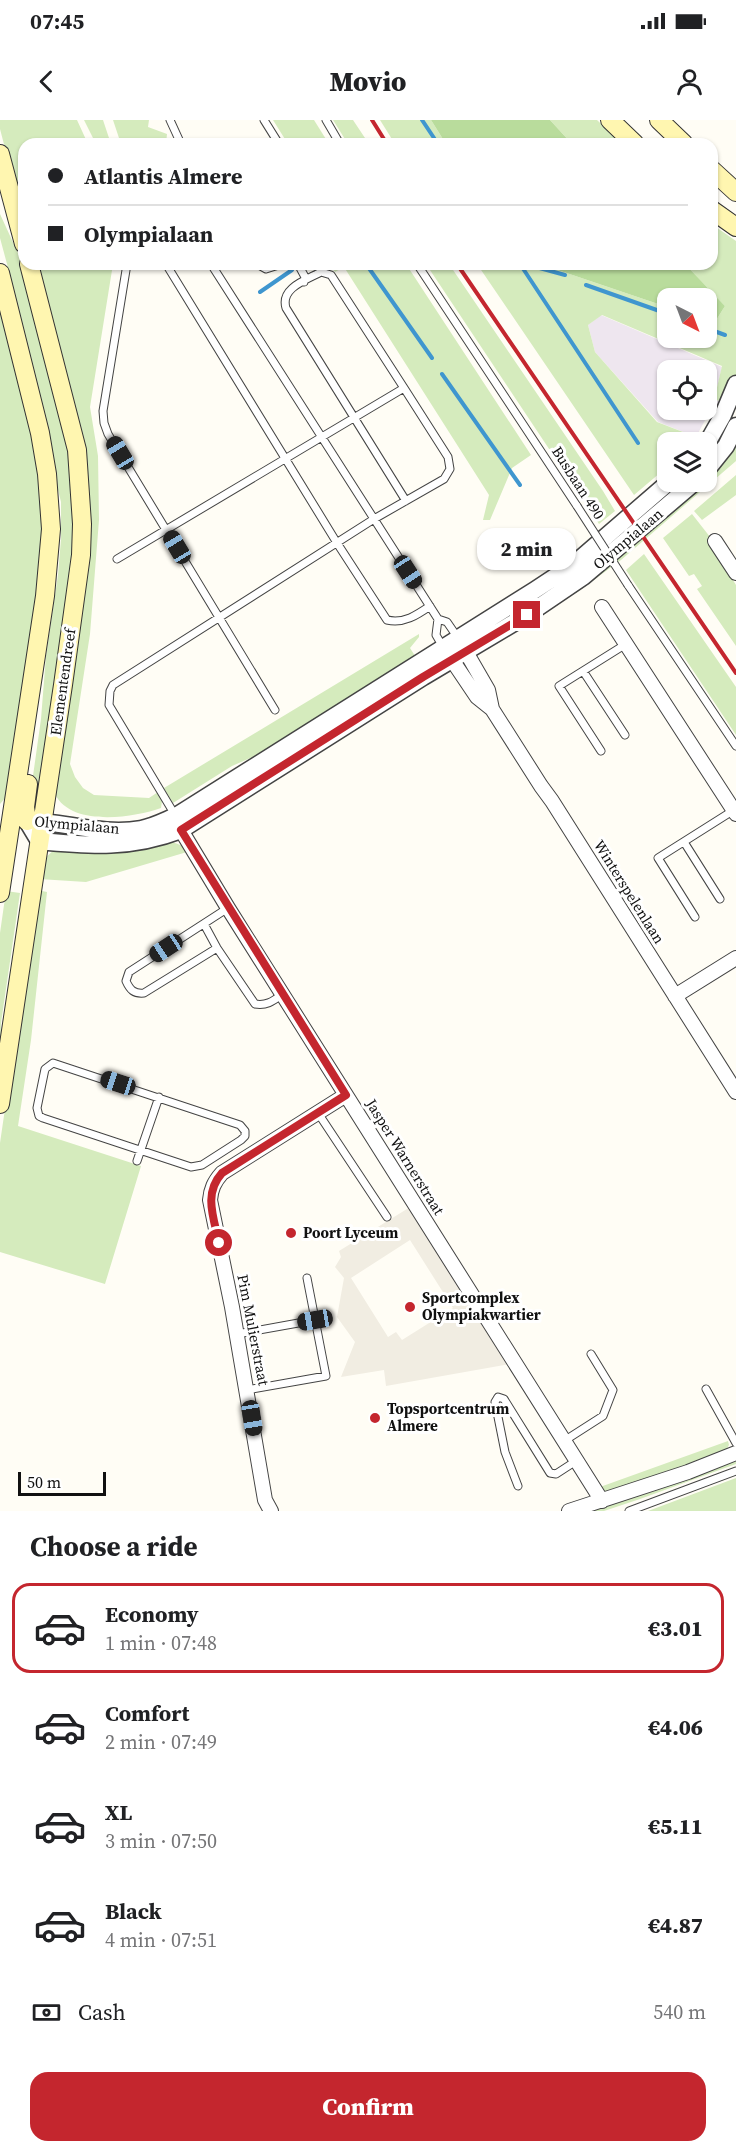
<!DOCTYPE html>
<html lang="en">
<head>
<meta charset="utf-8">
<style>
	body { margin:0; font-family:"Source Serif 4",serif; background:#f6f6f6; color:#202124; height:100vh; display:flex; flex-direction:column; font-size:22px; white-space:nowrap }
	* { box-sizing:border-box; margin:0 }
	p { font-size:20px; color:#757577 }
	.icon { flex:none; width:33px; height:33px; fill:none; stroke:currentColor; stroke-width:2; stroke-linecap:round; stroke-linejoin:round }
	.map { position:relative; height:1391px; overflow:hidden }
	.details { display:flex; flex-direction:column; background:#fff; flex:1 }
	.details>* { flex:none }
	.guide { position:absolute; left:18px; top:18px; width:700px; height:132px; border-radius:18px; box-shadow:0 2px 4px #0004; display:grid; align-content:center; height:132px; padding:0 30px; background:#fff }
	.needle { width:39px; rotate:138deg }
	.tools { position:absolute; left:657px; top:168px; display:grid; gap:12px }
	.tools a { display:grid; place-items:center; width:60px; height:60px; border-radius:12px; background:#fff; box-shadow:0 2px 4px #0004; font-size:30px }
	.scale { position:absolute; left:18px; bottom:15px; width:88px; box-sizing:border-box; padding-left:6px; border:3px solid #111; border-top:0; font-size:16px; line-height:21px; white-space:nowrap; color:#111; -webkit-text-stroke:4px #fff; paint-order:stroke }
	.end { position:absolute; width:27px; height:27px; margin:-14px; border:8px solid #c4262e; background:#fff; box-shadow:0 0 0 3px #fff }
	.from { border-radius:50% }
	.bubble { position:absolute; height:42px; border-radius:18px; background:#fff; box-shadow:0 2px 4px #0004; font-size:20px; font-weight:800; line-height:42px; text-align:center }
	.car { position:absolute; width:18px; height:36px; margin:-18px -9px; border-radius:8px; box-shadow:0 0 4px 2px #0007; background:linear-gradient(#222 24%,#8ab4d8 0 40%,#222 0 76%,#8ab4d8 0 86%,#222 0) }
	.guide b { display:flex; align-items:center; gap:21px; height:57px; font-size:22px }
	.guide b+b { border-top:2px solid #e0e0e0 }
	.guide i { width:15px; height:15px; background:#202124 }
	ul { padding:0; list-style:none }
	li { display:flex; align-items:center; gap:18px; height:90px; margin:0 12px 9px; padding:0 18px; border:3px solid transparent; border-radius:18px }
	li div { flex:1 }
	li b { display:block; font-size:22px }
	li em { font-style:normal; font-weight:800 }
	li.selected { border-color:#c4262e }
	li>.icon { width:54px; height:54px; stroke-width:1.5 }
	h2 { padding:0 30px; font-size:27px; line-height:72px }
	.pay { display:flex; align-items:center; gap:15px; height:66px; padding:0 30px; font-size:22px }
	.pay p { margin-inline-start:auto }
	.action { display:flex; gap:12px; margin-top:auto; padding:12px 30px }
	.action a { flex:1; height:69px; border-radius:18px; background:#c4262e; color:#fff; font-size:24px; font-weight:800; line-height:69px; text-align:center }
	.status { display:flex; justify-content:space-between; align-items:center; height:42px; padding:0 30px; background:#fff; direction:ltr }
	.status svg { height:16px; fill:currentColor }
	header { display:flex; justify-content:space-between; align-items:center; height:78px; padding:0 30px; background:#fff; font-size:27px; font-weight:800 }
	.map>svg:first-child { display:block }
	.industrial { fill:#eee6ef; fill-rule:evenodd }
	.green { fill:#d5ebbd }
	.forest { fill:#b9dc9c }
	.plaza { fill:#f1ede2; fill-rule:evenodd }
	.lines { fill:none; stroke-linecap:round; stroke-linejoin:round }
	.stream { stroke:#3f96cf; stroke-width:4 }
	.service-casing { stroke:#444; stroke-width:9 }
	.minor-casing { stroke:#444; stroke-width:16 }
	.tertiary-casing { stroke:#444; stroke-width:19 }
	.secondary-casing { stroke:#333; stroke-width:20 }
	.service { stroke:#fff; stroke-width:7 }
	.minor { stroke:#fff; stroke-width:14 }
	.tertiary { stroke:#fff; stroke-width:16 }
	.secondary { stroke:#fff6b0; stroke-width:18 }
	.rail { stroke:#c4262e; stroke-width:4 }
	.service-bridge-casing { stroke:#444; stroke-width:9; stroke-linecap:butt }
	.service-bridge { stroke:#fff; stroke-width:7 }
	.route { stroke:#c4262e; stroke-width:8 }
	.poi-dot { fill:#c4262e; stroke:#fff; stroke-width:2 }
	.labels { text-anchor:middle; stroke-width:6; stroke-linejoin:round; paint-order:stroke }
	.street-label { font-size:15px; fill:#111; stroke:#fff }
	.poi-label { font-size:15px; font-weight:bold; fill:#111; stroke:#fff; text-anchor:start }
</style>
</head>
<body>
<div class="status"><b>07:45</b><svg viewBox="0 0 49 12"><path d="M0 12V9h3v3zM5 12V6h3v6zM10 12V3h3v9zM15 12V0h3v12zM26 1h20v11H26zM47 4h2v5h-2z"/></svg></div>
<header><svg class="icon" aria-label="back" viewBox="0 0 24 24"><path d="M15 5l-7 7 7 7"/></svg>Movio<svg class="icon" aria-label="person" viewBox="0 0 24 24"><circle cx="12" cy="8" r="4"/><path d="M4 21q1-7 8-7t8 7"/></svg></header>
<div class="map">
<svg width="736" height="1391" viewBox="0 0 736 1391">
	<rect width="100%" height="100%" fill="#fffdf5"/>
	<path class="industrial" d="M601,195L722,247L714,280L721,281L715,295L710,291L696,317L658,302L595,232L588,205ZM668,250H706V290H668Z"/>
	<path class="green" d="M0,0H77L88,24H24V101L0,9Z
		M84,0H103L111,24H96Z
		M113,0H149L148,7L167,14L166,24H121Z
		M273,0H314L329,24H288Z
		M333,0H353L369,24H348Z
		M380,0H431L446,24H395Z
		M550,0H597L622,24H572Z
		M0,94L22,142L70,327L76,423L41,665L32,663L41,599L46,536L58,455L61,419V382L21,219L14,170L0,118Z
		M713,105L736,121V256L724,281L714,280L722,246L602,195L588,205L595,232L657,302L696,317L692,322H668L667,347L634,375L477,144H540L667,187L668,218H706L707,199L715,202L725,186L685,144H712Z
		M35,144H113L90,287L98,336L99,400L90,514L70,644L75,657L83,668L94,675L149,678L158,672L162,681L161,688C133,698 71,707 55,674L87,426Z
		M329,144H406L531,335L512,348L490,400H483L489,375L344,147L335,152Z
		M426,144H449L603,371L615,391L599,404Z
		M0,185L38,335L44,428L7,676L0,684Z
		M736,319V341L621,440L576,473L573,469L701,362H706L707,355Z
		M736,355V375L702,400L694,391Z
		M692,394L714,422L711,424L736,465V526L697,469L702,466L694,454L689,456L663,418Z
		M644,434L736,567V615L626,450Z
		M419,514V517L410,528L417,539L275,627L232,646L173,683L164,668Z
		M167,720L183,726L187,732L86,762L39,759L44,739L55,729Z
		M37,770L47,772L31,920L18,1006L141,1046L105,1164L0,1132V1023Z
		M6,771L20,773L1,903L0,943V813Z
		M728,1321L729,1325L725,1332L611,1373L602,1370L600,1367Z
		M736,1339V1344L640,1379L604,1391H589L670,1365Z
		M736,1358V1391H648Z"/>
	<path class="forest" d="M431,0H550L572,24H446Z
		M540,144H685L725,186L715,202L707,199L706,178H668L667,187Z"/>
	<path class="plaza" d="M415,1084L515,1243L386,1266L384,1250L341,1257L355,1222L337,1197L344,1158L335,1147L341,1137L339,1131ZM410,1120L453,1188L402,1220L396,1212L388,1217L351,1158Z"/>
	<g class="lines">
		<path class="stream" d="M422,0L438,24
			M366,144L432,238
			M520,144L638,323
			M525,144L565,155
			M586,165L668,194
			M260,172L292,150
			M706,208L725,215
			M442,254L520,365"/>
		<defs>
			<path id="service" d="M170,0L181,24
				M264,0L279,24
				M326,0L340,24
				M127,144L103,291L104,303L108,314L275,590
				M166,144L337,423L387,500C404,504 417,495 430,486
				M211,144L438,499L447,502L458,518
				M257,144L266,149L282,144
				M298,144L305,157L304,162
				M417,144L577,386
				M404,268L331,155L321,152C306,160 280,168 286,188L406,381
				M117,439L404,268L448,337L450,349L444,359L374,399L113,565L110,571L109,585L175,695
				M628,465L736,626
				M438,499L436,515L443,527
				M583,551L625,615
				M601,631L559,566L626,524
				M684,722L720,779
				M695,797L658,738L734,690
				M204,804L217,828L255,884C267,886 273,881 283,874
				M217,828L144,873C134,874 130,870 126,861L129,852L228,788
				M53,943L240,1005L245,1011V1016L241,1020L202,1045L191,1047L43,998L39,996L37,988L45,949Z
				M318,993L387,1097
				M137,1041L159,977
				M237,1214L315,1200
				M706,1269L736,1323
				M247,1270L326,1256L307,1158
				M564,1321L603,1296L613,1270L591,1234
				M518,1366L505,1332L495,1282L498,1277L504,1279L550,1353L556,1354L576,1341
				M629,1391L736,1351"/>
			<path id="minor" d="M715,421L736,453
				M602,487L736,694
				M462,525L488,570L492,589
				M446,531L477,577L492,589L541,666L552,681L736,972
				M178,701L181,710L228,788L602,1381
				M675,876L736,838
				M271,1391L265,1380L232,1187L210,1080C211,1069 214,1062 222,1053L346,975
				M569,1391L688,1352L736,1333"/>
			<path id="tertiary" d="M706,325L723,295L736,264
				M706,351L726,326L736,306
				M27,701L39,721C91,726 131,729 181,710L423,557L527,495L583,457L695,362
				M29,701C66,702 104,716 141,709C153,707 164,701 176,696L535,470L573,445L669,362"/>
			<path id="secondary" d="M610,0L635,24
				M659,0L684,24
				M0,34L24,124
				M712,50L736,72
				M712,90L736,107
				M0,153L40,313L47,354L51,409L45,476L0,773
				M27,701L25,687L28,664
				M0,984L63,565L81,435L82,404L77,330L29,144"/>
		</defs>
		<use href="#service" class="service-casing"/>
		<use href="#minor" class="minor-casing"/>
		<use href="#tertiary" class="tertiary-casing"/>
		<use href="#secondary" class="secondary-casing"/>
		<use href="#service" class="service"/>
		<use href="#minor" class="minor"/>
		<use href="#tertiary" class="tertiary"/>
		<use href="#secondary" class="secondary"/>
		<path class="rail" d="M372,0L387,24
			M457,144L736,553"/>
		<defs>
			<path id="service-bridge" d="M577,386L628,465"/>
		</defs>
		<use href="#service-bridge" class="service-bridge-casing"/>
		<use href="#service-bridge" class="service-bridge"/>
	</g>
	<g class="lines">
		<path class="route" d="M219,1123C214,1098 203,1074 222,1053L346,975L181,710L423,557L527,495"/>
	</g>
	<g class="poi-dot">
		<circle cx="291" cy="1113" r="6"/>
		<circle cx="410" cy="1187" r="6"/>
		<circle cx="375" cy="1298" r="6"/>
	</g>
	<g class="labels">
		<g class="street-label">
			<text transform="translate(578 363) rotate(57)" y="5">Busbaan 490</text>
			<text transform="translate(628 419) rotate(-40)" y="5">Olympialaan</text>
			<text transform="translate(63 562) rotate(-82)" y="5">Elementendreef</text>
			<text transform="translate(77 705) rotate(5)" y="5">Olympialaan</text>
			<text transform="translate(629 772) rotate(58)" y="5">Winterspelenlaan</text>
			<text transform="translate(405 1037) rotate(58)" y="5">Jasper Warnerstraat</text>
			<text transform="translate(253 1210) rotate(79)" y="5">Pim Mulierstraat</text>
		</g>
		<g class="poi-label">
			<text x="303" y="1118">Poort Lyceum</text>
			<text x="422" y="1183">Sportcomplex<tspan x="422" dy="17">Olympiakwartier</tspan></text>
			<text x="387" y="1294">Topsportcentrum<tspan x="387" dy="17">Almere</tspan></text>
		</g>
	</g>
</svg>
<div class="tools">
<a><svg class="needle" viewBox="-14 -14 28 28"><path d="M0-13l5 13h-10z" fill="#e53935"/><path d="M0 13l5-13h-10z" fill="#757577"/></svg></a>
<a><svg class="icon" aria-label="locate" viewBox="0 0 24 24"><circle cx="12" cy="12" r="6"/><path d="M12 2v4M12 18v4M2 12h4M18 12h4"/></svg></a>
<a><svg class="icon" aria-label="layers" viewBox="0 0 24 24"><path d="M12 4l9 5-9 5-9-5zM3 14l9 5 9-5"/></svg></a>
</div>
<div class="scale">50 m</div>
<i class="end from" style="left:219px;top:1123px"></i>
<i class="end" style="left:527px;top:495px"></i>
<div class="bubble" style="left:477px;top:408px;width:99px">2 min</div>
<i class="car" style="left:120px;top:333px;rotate:329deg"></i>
<i class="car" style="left:177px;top:427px;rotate:329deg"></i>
<i class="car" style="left:408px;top:452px;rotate:147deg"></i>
<i class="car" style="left:166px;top:828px;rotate:237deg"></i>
<i class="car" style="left:118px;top:963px;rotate:288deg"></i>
<i class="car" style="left:315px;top:1200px;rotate:260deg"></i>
<i class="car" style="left:252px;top:1298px;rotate:171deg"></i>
<div class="guide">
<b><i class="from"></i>Atlantis Almere</b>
<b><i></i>Olympialaan</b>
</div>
</div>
<section class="details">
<h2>Choose a ride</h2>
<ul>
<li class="selected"><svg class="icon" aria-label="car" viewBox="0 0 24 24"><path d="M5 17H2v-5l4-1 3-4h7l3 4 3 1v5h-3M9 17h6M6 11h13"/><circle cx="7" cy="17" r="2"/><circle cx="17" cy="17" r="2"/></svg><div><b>Economy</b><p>1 min · 07:48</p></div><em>€3.01</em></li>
<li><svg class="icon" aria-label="car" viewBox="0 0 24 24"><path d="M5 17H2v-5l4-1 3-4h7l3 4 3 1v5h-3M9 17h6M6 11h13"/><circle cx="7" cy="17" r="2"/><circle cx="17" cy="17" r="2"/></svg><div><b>Comfort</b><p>2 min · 07:49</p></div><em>€4.06</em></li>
<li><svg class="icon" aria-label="car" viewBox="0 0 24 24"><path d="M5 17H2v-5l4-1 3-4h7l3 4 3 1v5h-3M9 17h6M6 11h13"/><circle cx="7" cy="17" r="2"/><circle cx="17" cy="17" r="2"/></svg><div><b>XL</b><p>3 min · 07:50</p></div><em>€5.11</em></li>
<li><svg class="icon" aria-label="car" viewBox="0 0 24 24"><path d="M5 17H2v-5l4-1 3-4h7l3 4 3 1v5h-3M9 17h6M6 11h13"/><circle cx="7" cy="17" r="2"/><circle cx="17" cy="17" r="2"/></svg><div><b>Black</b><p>4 min · 07:51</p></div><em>€4.87</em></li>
</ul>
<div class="pay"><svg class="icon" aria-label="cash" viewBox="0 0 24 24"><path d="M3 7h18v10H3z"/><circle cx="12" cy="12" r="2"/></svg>Cash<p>540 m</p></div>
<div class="action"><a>Confirm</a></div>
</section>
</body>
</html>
